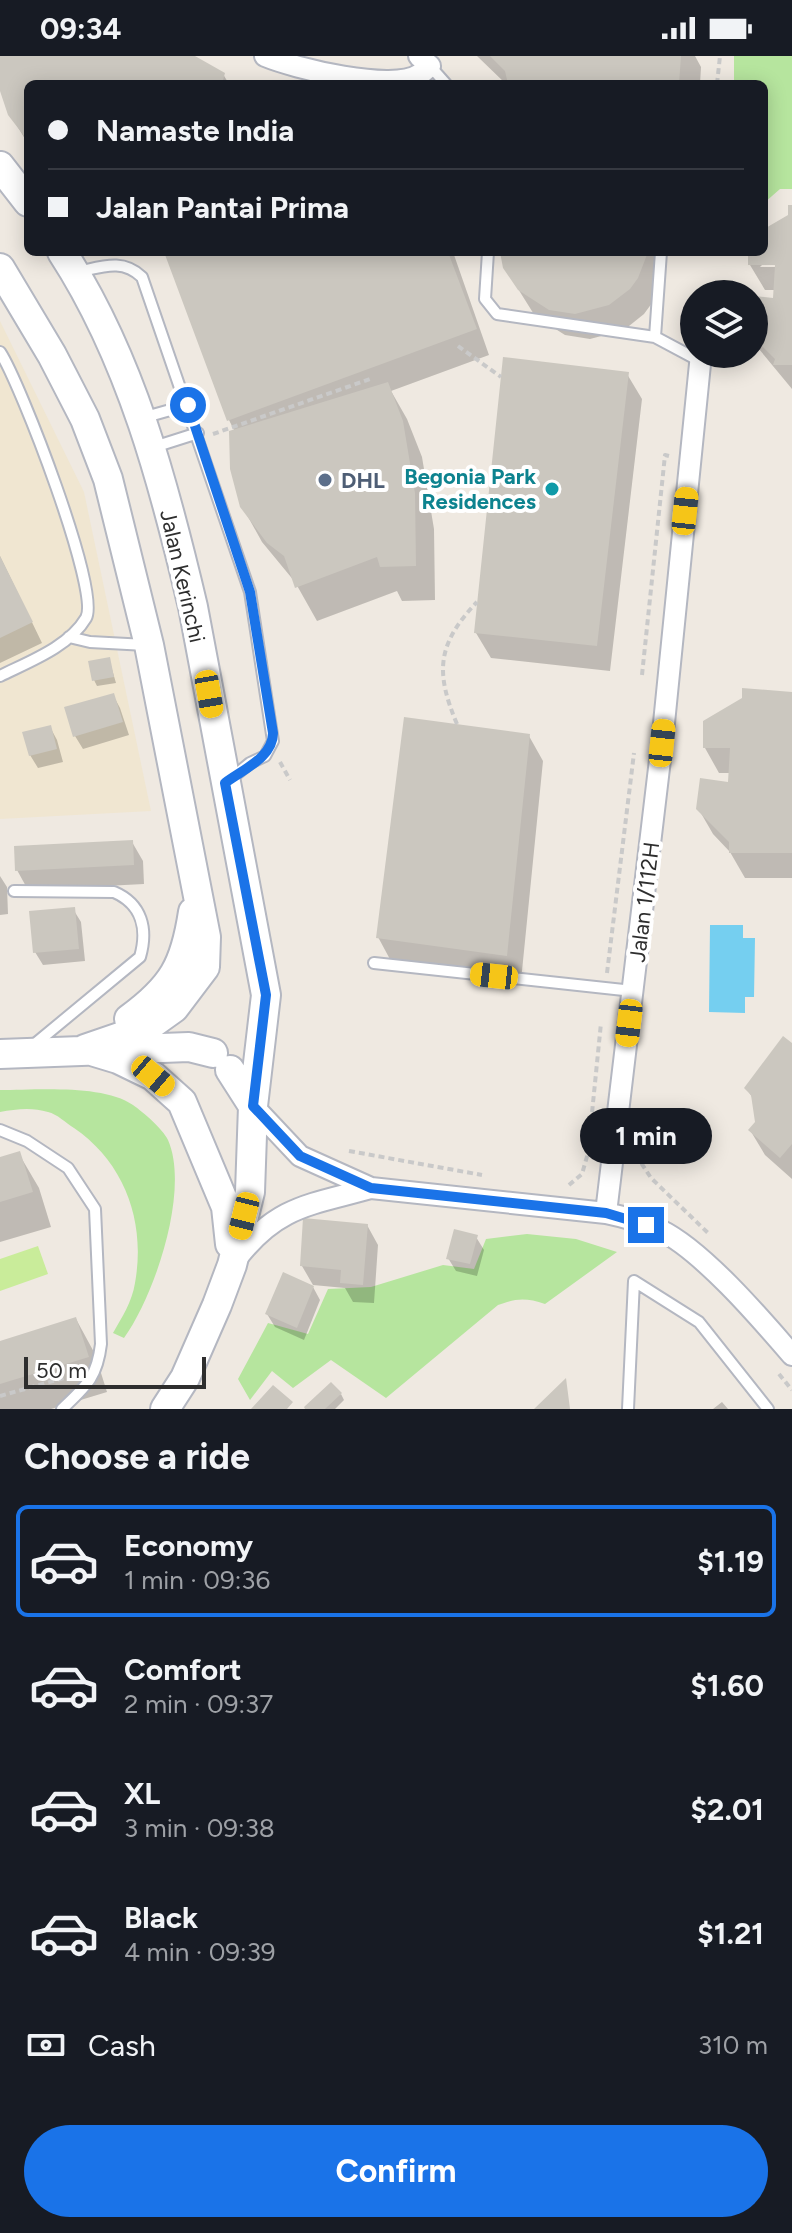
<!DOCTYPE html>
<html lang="en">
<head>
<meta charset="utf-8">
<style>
	body { margin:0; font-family:Figtree,sans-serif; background:#20242c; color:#f1f3f6; height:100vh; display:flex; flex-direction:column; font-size:30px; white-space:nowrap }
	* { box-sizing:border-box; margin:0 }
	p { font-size:26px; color:#9ea1a6 }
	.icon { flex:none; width:44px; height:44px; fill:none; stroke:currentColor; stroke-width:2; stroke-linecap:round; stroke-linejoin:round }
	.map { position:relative; height:1353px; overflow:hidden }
	.drawer { display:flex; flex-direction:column; background:#171b24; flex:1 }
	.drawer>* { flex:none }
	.guide { position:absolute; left:24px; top:24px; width:744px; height:176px; border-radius:12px; box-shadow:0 4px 20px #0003; display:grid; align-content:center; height:176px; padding:0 24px; background:#171b24 }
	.fabs { position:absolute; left:680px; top:224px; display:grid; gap:16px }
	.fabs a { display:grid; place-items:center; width:88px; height:88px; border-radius:50%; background:#171b24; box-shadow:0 4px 20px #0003; font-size:40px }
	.scale { position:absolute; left:24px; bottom:20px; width:182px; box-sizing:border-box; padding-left:8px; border:4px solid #2e2e2e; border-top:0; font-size:22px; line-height:28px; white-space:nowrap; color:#2e2e2e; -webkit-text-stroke:6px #fff; paint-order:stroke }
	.end { position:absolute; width:36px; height:36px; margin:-18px; border:10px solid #1a73e8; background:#fff; box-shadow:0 0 0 4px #fff }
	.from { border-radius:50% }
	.bubble { position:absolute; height:56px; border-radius:28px; background:#171b24; box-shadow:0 4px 20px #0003; font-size:26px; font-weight:700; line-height:56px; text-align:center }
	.car { position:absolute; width:24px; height:48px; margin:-24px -12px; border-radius:10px; box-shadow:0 0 6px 2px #0007; background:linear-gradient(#f5c518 24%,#345 0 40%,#f5c518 0 76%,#345 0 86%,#f5c518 0) }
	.guide b { display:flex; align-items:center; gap:28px; height:76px; font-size:30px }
	.guide b+b { border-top:2px solid #363941 }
	.guide i { width:20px; height:20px; background:#f1f3f6 }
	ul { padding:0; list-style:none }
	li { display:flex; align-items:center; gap:24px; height:112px; margin:0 16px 12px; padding:0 8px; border:4px solid transparent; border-radius:12px }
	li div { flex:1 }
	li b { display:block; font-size:30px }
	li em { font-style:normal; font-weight:700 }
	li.on { border-color:#1a73e8 }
	li>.icon { width:72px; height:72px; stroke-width:1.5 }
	h2 { padding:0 24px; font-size:36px; line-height:96px }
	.pay { display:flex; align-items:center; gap:20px; height:88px; padding:0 24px; font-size:30px }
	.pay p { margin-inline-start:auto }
	.button { display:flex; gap:16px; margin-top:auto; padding:16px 24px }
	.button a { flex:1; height:92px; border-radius:48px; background:#1a73e8; color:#fff; font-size:32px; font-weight:700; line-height:92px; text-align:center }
	.status { display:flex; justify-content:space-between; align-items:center; height:56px; padding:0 40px; background:#171b24; direction:ltr }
	.status svg { height:22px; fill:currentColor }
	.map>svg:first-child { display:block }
	.education { fill:#f0e6d1 }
	.green { fill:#b6e59e }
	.pitch { fill:#c9ec9a }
	.water { fill:#75cff0 }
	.shadow { fill:#0003; fill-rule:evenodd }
	.building { fill:#cbc7bf }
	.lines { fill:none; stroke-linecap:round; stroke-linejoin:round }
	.service-casing { stroke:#b4b7c1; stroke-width:14 }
	.minor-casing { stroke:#b4b7c1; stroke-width:24 }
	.secondary-casing { stroke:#b4b7c1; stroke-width:32 }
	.path { stroke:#c9c9c9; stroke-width:4; stroke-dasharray:6 4; stroke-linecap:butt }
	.service { stroke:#fff; stroke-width:10 }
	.minor { stroke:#fff; stroke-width:20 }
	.secondary { stroke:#fff; stroke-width:28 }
	.route { stroke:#1a73e8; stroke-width:10 }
	.service-dot { fill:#5c6f8a; stroke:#fff; stroke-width:3 }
	.culture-dot { fill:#0f9aa8; stroke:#fff; stroke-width:3 }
	.labels { text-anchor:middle; stroke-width:8; stroke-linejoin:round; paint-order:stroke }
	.culture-label { font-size:22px; font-weight:bold; fill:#0d838f; stroke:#fff; text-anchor:end }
	.service-label { font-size:22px; font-weight:bold; fill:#4e5e75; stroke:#fff; text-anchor:start }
	.street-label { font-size:22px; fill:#2e2e2e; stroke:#fff }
</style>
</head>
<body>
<div class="status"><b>09:34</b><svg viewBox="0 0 49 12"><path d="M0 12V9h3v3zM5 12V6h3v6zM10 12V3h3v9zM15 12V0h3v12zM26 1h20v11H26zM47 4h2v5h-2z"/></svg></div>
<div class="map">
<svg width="792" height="1353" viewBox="0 0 792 1353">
	<rect width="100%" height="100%" fill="#efe9e1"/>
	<path class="education" d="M0,265L84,436L151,755L0,763Z"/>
	<path class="green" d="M734,0H792V133H780L764,147V28H734Z
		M0,1034C36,1034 103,1028 133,1049C143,1056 163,1073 168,1084C190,1134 155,1239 124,1282L113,1277C122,1261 132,1246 135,1227C146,1166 125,1107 74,1072C66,1067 57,1058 48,1056C32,1051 16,1053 0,1056Z
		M527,1178L576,1183L617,1196L545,1248C527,1242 516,1242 498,1249L386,1342L331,1304L293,1332L272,1315L250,1344L238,1323L268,1267L308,1278L328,1233L371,1231L443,1209L474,1213L486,1183Z"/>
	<path class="pitch" d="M38,1190L48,1218L0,1235V1203Z"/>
	<path class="water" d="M710,869H743V882H755L754,941H745V957L709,956Z"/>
	<path class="shadow" d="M0,0H191L223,18L229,28H28V88L10,58L0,32Z
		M477,0H695L701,11L700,28H506Z
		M792,151V333L754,287V242L775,245L776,234H765L750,209L751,196H764V175L790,160ZM764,207L785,211H760Z
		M166,196H453L489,299L391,335L407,363L422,401L434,473L435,544L402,545L397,535L317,565L295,526L262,486L242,450L235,376L229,364Z
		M502,196H661V223L652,247L644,258L624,274L590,283L565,279L535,260L505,212Z
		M627,318L642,343L610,615L491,602L476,577Z
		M0,500L42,587L0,607Z
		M109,603L116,627L97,630L94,624Z
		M792,638V822H745L730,796L713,778L698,752L730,728V717H719L705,692Z
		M113,639L120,652L129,679L83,693L75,680Z
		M50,671L57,684L63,706L38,712L30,699Z
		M529,680L543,705L521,925L392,907L378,881Z
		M132,786L143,805L144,828L28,834L17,814Z
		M0,820L7,831L8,858L0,859Z
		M73,853L81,866L85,905L43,909L35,896Z
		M792,988V1123L765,1099L750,1074L757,1067L754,1044L746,1032Z
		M19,1098L39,1132L51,1171L0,1186V1103Z
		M367,1169L378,1189L374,1247L353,1246L345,1232L313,1229L302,1210Z
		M476,1181L484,1194L477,1220L456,1215L448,1202Z
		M313,1231L320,1244L304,1284L275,1271L267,1258Z
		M76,1263L95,1298L107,1336L51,1353H0V1287Z
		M341,1338L344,1344L335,1353H307Z
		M722,1346L728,1353H713Z"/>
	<path class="building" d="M0,0H195L225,17L222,28H28V85L8,59L0,35Z
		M490,0H681L679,28H508L505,15Z
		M788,149H792V309H773L775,303L754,282V240L773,242L775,209H748V196H764V173L788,159Z
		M164,196H448L477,273L227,365Z
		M500,196H648L638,222L630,233L609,249L575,258L549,254L518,234L503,212Z
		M503,301L629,316L597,590L474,577Z
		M388,326L403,365L415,437L416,510L380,511L377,501L295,532L284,500L267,487L240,451L230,413L229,375Z
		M0,500L33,566L0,582Z
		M110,601L114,621L92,625L88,605Z
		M742,632L792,636V797H729V786L696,753L700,722L728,726L730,692H703V665L742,642Z
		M114,637L123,666L73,681L64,651Z
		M404,661L530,678L507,900L376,882Z
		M51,669L57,693L29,700L22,676Z
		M133,784L134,809L15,815L14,790Z
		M75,851L79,893L33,897L29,855Z
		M783,980L792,987V1088L780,1102L748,1074L755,1066L751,1039L744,1032Z
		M20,1095L33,1136L0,1146V1101Z
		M303,1162L368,1168L363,1229L340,1227L341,1214L300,1210Z
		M454,1173L478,1179L470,1208L446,1203Z
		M283,1216L314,1230L297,1272L265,1258Z
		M76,1261L89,1301L0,1328V1285Z
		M566,1322L570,1353H534Z
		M331,1326L342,1337L325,1353H305L304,1351Z
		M273,1329L293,1346L287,1353H251Z"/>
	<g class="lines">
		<defs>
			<path id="service" d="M430,10L446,28
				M488,196L485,243L497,258L655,281L700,305
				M77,216C102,211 122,202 142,221L250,536L273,685L265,700L250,707L228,725
				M655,281L661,196
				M0,296C20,326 101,536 86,562C69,591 28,606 0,620
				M142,362L188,349
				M154,391L198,377
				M69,581L90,586L146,589
				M14,835L114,836C142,848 148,873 140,901L30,992
				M374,907L633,935
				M0,1074L27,1085L68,1112L95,1153L101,1288C97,1322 86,1330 62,1353
				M628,1353L634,1225L699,1266L768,1353"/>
			<path id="minor" d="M265,0C294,12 393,37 420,18C424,16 426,13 430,10L419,0
				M253,1050L300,1100L371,1132L606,1157L662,687L701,298
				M606,1157C625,1161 643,1166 660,1174C702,1194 761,1263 792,1299
				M237,1202C278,1149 311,1149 371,1132"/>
			<path id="secondary" d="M0,110L28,146
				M62,196C131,302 164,428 193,551L266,939L253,1050L250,1136L232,1209L217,1249L185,1322L165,1353
				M0,212L52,299L85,363L108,423L149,589L206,881L205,911L174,952L146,972L85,993
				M129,963C173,931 185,909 193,856
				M85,993L118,1003L153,1020L182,1046L226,1151L230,1188
				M0,998L189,991L213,997
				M230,1014L253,1050"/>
		</defs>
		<use href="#service" class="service-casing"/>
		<use href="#minor" class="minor-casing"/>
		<use href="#secondary" class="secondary-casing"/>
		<path class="path" d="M717,28L720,0
			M458,290L501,321
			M213,378L373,322
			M642,619L665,399L669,400
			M457,668C435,616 437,588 477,546
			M280,706L290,724
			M607,917L634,697
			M349,1095L482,1119
			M636,1099L651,1122L708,1177
			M569,1129L582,1118L588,1097L601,967
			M779,1318L792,1334
			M0,1340L71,1320"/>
		<use href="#service" class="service"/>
		<use href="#minor" class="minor"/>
		<use href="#secondary" class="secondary"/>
	</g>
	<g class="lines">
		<path class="route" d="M188,349L250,536L273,677C273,701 244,713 225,727L266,939L253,1050L300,1100L371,1132L606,1157L646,1169"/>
	</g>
	<circle class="service-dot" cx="325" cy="424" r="8"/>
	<circle class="culture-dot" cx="552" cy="433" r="8"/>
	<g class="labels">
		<g class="culture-label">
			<text x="536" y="428">Begonia Park<tspan x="536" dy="25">Residences</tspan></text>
		</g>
		<g class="service-label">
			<text x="341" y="432">DHL</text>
		</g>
		<g class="street-label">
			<text transform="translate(183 520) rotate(77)" y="8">Jalan Kerinchi</text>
			<text transform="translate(644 846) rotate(-83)" y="8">Jalan 1/112H</text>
		</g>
	</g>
</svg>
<div class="fabs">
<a><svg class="icon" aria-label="layers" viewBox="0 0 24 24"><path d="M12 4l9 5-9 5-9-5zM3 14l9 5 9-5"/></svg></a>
</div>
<div class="scale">50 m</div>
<i class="end from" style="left:188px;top:349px"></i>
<i class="end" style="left:646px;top:1169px"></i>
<div class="bubble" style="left:580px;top:1052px;width:132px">1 min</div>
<i class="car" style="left:685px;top:455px;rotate:6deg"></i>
<i class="car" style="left:209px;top:638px;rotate:170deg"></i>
<i class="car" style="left:662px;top:687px;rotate:6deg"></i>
<i class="car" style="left:494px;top:920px;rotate:276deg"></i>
<i class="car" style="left:629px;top:967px;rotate:187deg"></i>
<i class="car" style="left:153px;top:1020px;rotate:130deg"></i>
<i class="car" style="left:244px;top:1160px;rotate:194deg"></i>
<div class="guide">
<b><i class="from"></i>Namaste India</b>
<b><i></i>Jalan Pantai Prima</b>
</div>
</div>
<section class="drawer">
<h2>Choose a ride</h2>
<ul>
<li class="on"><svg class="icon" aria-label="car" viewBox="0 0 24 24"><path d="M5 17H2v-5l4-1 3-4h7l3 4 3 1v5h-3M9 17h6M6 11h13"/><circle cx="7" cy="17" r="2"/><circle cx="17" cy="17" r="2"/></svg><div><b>Economy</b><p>1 min · 09:36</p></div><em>$1.19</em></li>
<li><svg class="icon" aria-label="car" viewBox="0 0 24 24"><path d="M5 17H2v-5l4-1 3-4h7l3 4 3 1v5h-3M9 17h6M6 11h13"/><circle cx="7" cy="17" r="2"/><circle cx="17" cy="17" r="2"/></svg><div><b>Comfort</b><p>2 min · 09:37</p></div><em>$1.60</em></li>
<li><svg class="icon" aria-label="car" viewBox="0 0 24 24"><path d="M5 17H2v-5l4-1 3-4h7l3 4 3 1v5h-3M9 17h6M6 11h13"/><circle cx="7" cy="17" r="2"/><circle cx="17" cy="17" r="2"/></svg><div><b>XL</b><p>3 min · 09:38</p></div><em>$2.01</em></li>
<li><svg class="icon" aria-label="car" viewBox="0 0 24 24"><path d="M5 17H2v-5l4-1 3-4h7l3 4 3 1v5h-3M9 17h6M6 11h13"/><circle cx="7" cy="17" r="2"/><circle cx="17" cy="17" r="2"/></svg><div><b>Black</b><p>4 min · 09:39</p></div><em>$1.21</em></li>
</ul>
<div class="pay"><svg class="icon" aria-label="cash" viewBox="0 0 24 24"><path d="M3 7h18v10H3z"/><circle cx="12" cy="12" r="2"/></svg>Cash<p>310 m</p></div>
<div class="button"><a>Confirm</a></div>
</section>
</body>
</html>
